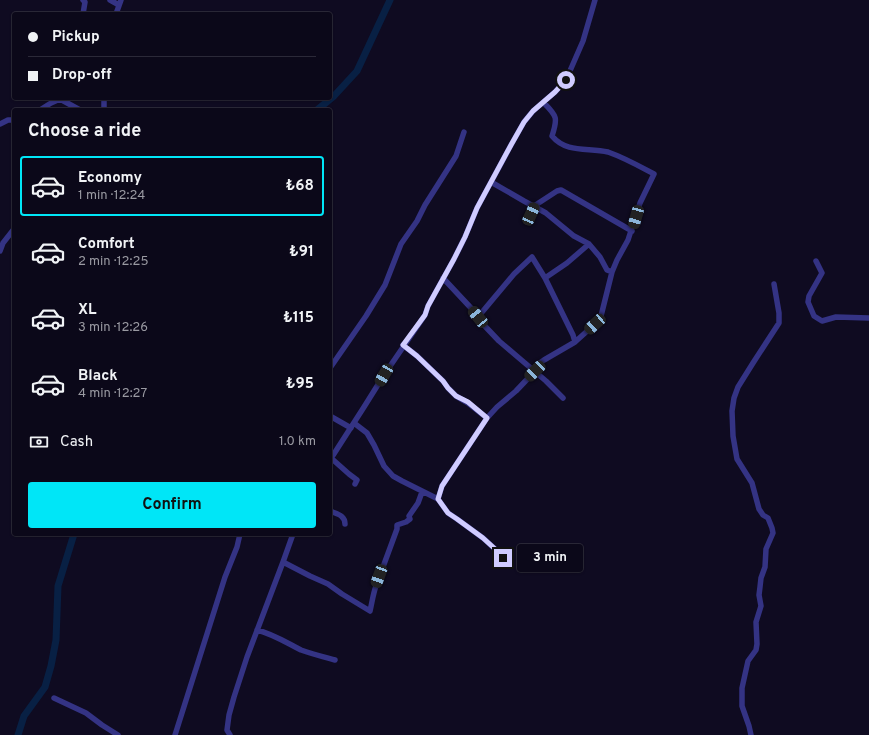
<!DOCTYPE html>
<html lang="en">
<head>
<meta charset="utf-8">
<style>
	body { margin:0; font-family:Overpass,sans-serif; background:#141122; color:#f1f3f6; height:100vh; display:flex; flex-direction:column; font-size:15px; white-space:nowrap }
	* { box-sizing:border-box; margin:0 }
	p { font-size:13px; color:#9a9aa2 }
	.icon { flex:none; width:22px; height:22px; fill:none; stroke:currentColor; stroke-width:2; stroke-linecap:round; stroke-linejoin:round }
	.map { position:relative; flex:1; overflow:hidden }
	.side { position:absolute; left:12px; top:108px; width:320px; height:428px; display:flex; flex-direction:column; background:#0b0819; border-radius:4px; box-shadow:0 1px 3px #0004,0 0 0 1px #2b2938 }
	.side>* { flex:none }
	.banner { position:absolute; left:12px; top:12px; width:320px; height:88px; border-radius:4px; box-shadow:0 1px 3px #0004,0 0 0 1px #2b2938; display:grid; align-content:center; height:88px; padding:0 16px; background:#0b0819 }
	.end { position:absolute; width:18px; height:18px; margin:-9px; border:5px solid #d0ccff; background:#111; box-shadow:0 0 0 2px #111 }
	.from { border-radius:50% }
	.bubble { position:absolute; height:28px; border-radius:4px; background:#0b0819; box-shadow:0 1px 3px #0004,0 0 0 1px #2b2938; font-size:13px; font-weight:700; line-height:28px; text-align:center }
	.car { position:absolute; width:12px; height:24px; margin:-12px -6px; border-radius:5px; box-shadow:0 0 3px 1px #0007; background:linear-gradient(#222 24%,#8ab4d8 0 40%,#222 0 76%,#8ab4d8 0 86%,#222 0) }
	.banner b { display:flex; align-items:center; gap:14px; height:38px; font-size:15px }
	.banner b+b { border-top:1px solid #2b2938 }
	.banner i { width:10px; height:10px; background:#f1f3f6 }
	ul { padding:0; list-style:none }
	li { display:flex; align-items:center; gap:12px; height:60px; margin:0 8px 6px; padding:0 8px; border:2px solid transparent; border-radius:4px }
	li div { flex:1 }
	li b { display:block; font-size:15px }
	li em { font-style:normal; font-weight:700 }
	li.on { border-color:#00e6f7 }
	li>.icon { width:36px; height:36px; stroke-width:1.5 }
	h2 { padding:0 16px; font-size:18px; line-height:48px }
	.pay { display:flex; align-items:center; gap:10px; height:44px; padding:0 16px; font-size:15px }
	.pay p { margin-inline-start:auto }
	.primary-button { display:flex; gap:8px; margin-top:auto; padding:8px 16px }
	.primary-button a { flex:1; height:46px; border-radius:4px; background:#00e6f7; color:#111; font-size:16px; font-weight:700; line-height:46px; text-align:center }
	.map>svg:first-child { display:block }
	.lines { fill:none; stroke-linecap:round; stroke-linejoin:round }
	.river { stroke:#082044; stroke-width:7 }
	.minor { stroke:#343384; stroke-width:5.5 }
	.route { stroke:#d0ccff; stroke-width:5 }
</style>
</head>
<body>
<div class="map">
<svg width="869" height="735" viewBox="0 0 869 735">
	<rect width="100%" height="100%" fill="#0f0b21"/>
	<g class="lines">
		<path class="river" d="M317,110L334,96L357,71L390,0
			M18,735L24,716L45,687L51,666L56,640L58,586L74,534"/>
		<path class="minor" d="M83,0L85,2L83,14
			M110,0L119,5
			M116,14L121,0
			M40,110L51,103L60,99L80,110
			M104,110V98
			M0,124L8,120H14
			M491,182L524,201L546,213L574,236L589,244L600,257L607,270L612,272
			M527,222L534,206L557,191L561,190L632,231
			M0,251L3,243L14,229
			M816,261L822,273L809,296L808,302L814,316L822,321L836,317L869,318
			M443,278L471,308L478,317L481,322L499,341L546,381L563,398
			M545,278L567,263L589,244
			M478,317L514,274L532,257L545,278L573,335L575,342
			M403,345L417,356L443,381L448,388L456,396L468,403L487,418
			M330,368L366,316L385,285L401,244L417,221L425,205L456,156L464,132
			M330,416L351,428
			M354,423L367,433L374,445L384,466L393,476L402,481L438,499L448,513L457,519L483,538L494,548L495,551L511,564
			M331,458L349,474L357,480L355,484
			M330,460L364,407L384,375L425,315L428,306L454,259L465,237L477,208L511,145L524,122L533,111L555,92L566,80L583,41L595,0
			M438,499L442,486L487,418L497,407L516,391L535,371L538,364L544,360L575,342L595,324L601,316L612,272L617,260L628,240L640,203L654,174C639,166 625,158 608,152C589,147 567,154 552,136C558,118 557,116 544,103
			M330,511C337,514 345,515 345,524
			M283,562L310,576L328,584L342,594L370,611C372,603 373,594 376,586L397,529V525L406,522L410,519L409,516L418,503L422,492
			M257,630C273,634 287,643 301,650C312,654 324,657 335,660
			M54,698L86,713L102,725L118,735
			M175,735L225,577L237,547L240,534
			M230,735L227,730L229,715L234,697L247,657L283,562L293,534
			M751,735L749,726L742,706V688L748,661L756,650L757,644L756,622L761,606L759,595L760,587L761,578L765,567L766,549L773,533L772,528L768,518L763,515L759,509L752,483L737,459L733,436L732,411L734,398L738,387L753,363L779,323V313L774,284"/>
	</g>
	<g class="lines">
		<path class="route" d="M503,558L496,551L494,548L483,538L457,519L448,513L438,499L442,486L487,418L468,402L456,396L448,388L443,381L417,356L403,345L425,315L428,306L454,259L465,237L477,208L511,145L524,122L533,111L555,92L566,80"/>
	</g>
</svg>
<i class="end from" style="left:566px;top:80px"></i>
<i class="end" style="left:503px;top:558px"></i>
<div class="bubble" style="left:517px;top:544px;width:66px">3 min</div>
<i class="car" style="left:531px;top:214px;rotate:24deg"></i>
<i class="car" style="left:636px;top:217px;rotate:196deg"></i>
<i class="car" style="left:478px;top:317px;rotate:321deg"></i>
<i class="car" style="left:595px;top:324px;rotate:228deg"></i>
<i class="car" style="left:535px;top:371px;rotate:226deg"></i>
<i class="car" style="left:384px;top:375px;rotate:210deg"></i>
<i class="car" style="left:379px;top:576px;rotate:200deg"></i>
<div class="banner">
<b><i class="from"></i>Pickup</b>
<b><i></i>Drop-off</b>
</div>
<section class="side">
<h2>Choose a ride</h2>
<ul>
<li class="on"><svg class="icon" aria-label="car" viewBox="0 0 24 24"><path d="M5 17H2v-5l4-1 3-4h7l3 4 3 1v5h-3M9 17h6M6 11h13"/><circle cx="7" cy="17" r="2"/><circle cx="17" cy="17" r="2"/></svg><div><b>Economy</b><p>1 min · 12:24</p></div><em>₺68</em></li>
<li><svg class="icon" aria-label="car" viewBox="0 0 24 24"><path d="M5 17H2v-5l4-1 3-4h7l3 4 3 1v5h-3M9 17h6M6 11h13"/><circle cx="7" cy="17" r="2"/><circle cx="17" cy="17" r="2"/></svg><div><b>Comfort</b><p>2 min · 12:25</p></div><em>₺91</em></li>
<li><svg class="icon" aria-label="car" viewBox="0 0 24 24"><path d="M5 17H2v-5l4-1 3-4h7l3 4 3 1v5h-3M9 17h6M6 11h13"/><circle cx="7" cy="17" r="2"/><circle cx="17" cy="17" r="2"/></svg><div><b>XL</b><p>3 min · 12:26</p></div><em>₺115</em></li>
<li><svg class="icon" aria-label="car" viewBox="0 0 24 24"><path d="M5 17H2v-5l4-1 3-4h7l3 4 3 1v5h-3M9 17h6M6 11h13"/><circle cx="7" cy="17" r="2"/><circle cx="17" cy="17" r="2"/></svg><div><b>Black</b><p>4 min · 12:27</p></div><em>₺95</em></li>
</ul>
<div class="pay"><svg class="icon" aria-label="cash" viewBox="0 0 24 24"><path d="M3 7h18v10H3z"/><circle cx="12" cy="12" r="2"/></svg>Cash<p>1.0 km</p></div>
<div class="primary-button"><a>Confirm</a></div>
</section>
</div>
</body>
</html>
